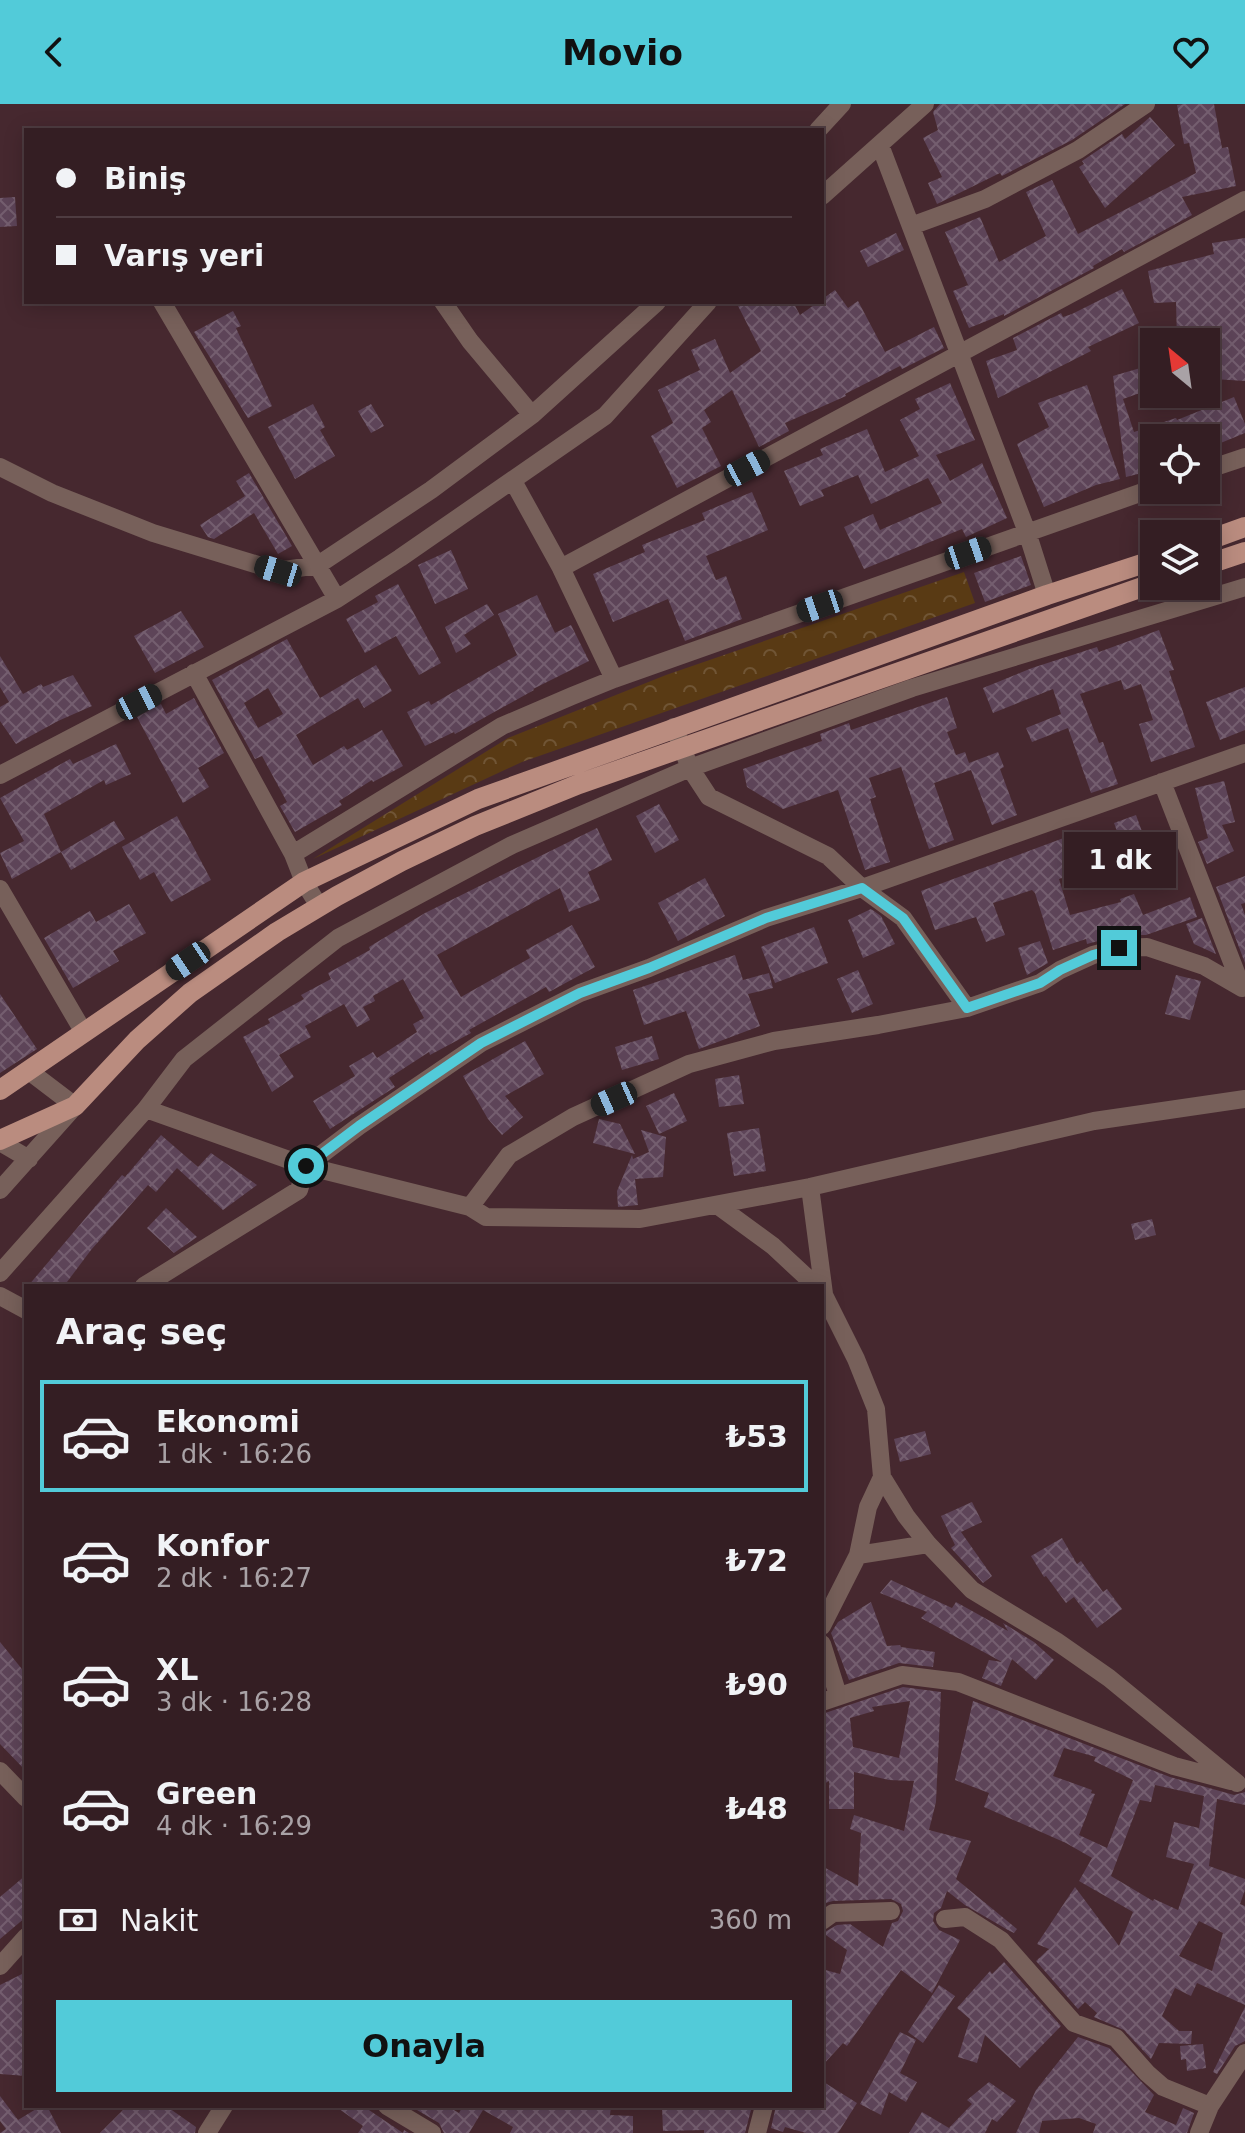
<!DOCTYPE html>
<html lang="tr">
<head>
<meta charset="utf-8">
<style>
	body { margin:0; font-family:"DejaVu Sans",sans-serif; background:#3f2b30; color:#f1f3f6; height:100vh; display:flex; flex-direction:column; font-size:30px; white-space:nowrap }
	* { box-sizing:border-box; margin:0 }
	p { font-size:26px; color:#a9a2a6 }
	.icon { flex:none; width:44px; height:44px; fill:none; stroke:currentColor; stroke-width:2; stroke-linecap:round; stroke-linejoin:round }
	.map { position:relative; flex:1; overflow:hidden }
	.sheet { position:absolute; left:24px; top:1180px; width:800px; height:824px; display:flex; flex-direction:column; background:#341e23; border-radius:0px; box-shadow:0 4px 20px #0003,0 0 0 2px #4e3c41 }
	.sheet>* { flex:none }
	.banner { position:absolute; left:24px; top:24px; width:800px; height:176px; border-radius:0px; box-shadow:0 4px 20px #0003,0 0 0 2px #4e3c41; display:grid; align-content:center; height:176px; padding:0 32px; background:#341e23 }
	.needle { width:52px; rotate:331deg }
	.buttons { position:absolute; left:1140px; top:224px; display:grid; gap:16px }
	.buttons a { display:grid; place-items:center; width:80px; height:80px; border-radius:0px; background:#341e23; box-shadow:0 4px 20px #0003,0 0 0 2px #4e3c41; font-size:40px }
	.end { position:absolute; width:36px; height:36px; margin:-18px; border:10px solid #52cbd9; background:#111; box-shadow:0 0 0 4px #111 }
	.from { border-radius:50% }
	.bubble { position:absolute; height:56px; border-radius:0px; background:#341e23; box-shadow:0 4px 20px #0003,0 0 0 2px #4e3c41; font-size:26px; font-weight:700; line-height:56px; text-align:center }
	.car { position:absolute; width:24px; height:48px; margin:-24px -12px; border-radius:10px; box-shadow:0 0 6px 2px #0007; background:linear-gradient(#222 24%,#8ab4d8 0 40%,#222 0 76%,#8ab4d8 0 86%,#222 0) }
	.banner b { display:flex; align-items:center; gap:28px; height:76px; font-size:30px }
	.banner b+b { border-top:2px solid #4e3c41 }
	.banner i { width:20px; height:20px; background:#f1f3f6 }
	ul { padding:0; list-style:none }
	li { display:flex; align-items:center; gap:24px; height:112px; margin:0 16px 12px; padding:0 16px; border:4px solid transparent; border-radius:0px }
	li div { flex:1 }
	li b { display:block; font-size:30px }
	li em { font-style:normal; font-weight:700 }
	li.on { border-color:#52cbd9 }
	li>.icon { width:72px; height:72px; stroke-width:1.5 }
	h2 { padding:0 32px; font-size:36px; line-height:96px }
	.pay { display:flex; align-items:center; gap:20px; height:88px; padding:0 32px; font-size:30px }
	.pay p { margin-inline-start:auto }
	.button { display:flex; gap:16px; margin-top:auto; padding:16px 32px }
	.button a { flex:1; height:92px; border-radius:0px; background:#52cbd9; color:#111; font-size:32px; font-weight:700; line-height:92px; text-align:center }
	header { display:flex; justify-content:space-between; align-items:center; height:104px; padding:0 32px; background:#52cbd9; color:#111; font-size:36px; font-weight:700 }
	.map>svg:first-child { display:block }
	.park { fill:url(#park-crowns) }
	.building { fill:url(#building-cross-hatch); fill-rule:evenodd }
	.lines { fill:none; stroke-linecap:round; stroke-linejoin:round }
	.minor { stroke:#77605a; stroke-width:18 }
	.major { stroke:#ba8c7f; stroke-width:20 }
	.route { stroke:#52cbd9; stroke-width:10 }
</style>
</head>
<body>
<header><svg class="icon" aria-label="back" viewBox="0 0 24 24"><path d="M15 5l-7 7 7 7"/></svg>Movio<svg class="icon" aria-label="heart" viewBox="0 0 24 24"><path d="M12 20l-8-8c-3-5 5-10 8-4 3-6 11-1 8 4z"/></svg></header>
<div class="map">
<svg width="1245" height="2029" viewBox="0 0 1245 2029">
	<defs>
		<pattern id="park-crowns" width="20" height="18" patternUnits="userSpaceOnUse" patternTransform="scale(2)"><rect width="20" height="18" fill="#593a14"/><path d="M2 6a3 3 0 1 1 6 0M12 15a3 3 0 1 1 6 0" fill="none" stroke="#705535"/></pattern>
		<pattern id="building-cross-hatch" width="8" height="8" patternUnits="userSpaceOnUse" patternTransform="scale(2)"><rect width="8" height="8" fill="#5d4458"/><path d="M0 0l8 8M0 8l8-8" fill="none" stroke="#745e6f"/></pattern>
	</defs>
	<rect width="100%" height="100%" fill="#46282f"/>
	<path class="park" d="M964,468L975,499L522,658L313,755L508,634L666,571Z"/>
	<path class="building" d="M940,0H1125L1072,36L1002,72L1000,69L937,100L928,79L942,73L923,34L938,26L933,8Z
		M1184,0H1214L1222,44L1228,43L1236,82L1182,93L1192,111L1124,148L1122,145L1093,162L1094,164L1004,212V210L969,224L953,187L968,181L945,128L980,113L999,158L1046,132L1026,88L1052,76L1078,130L1196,69L1189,39L1184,40L1177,1Z
		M1150,13L1175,41L1105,104L1079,63L1084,60L1082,57L1122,30L1125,35Z
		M15,93L17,122L0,123V94Z
		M896,129L904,146L868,163L860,147Z
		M1245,134V277L1214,275L1216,238H1177L1176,198L1154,199L1148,167L1214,150L1212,139Z
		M1122,185L1139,219L1088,243L1091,247L998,294L986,257L1017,246L1013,234L1061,209L1063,213L1072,210Z
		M835,186L848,204L858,197L885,248L934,223L944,244L902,265L900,262L845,290L846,292L785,319L789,327L759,343L732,286L704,306L711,318L702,324L721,362L677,384L651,332L673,319L658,286L700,266L691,246L715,235L730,269L761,247L736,198H793L800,211Z
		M233,207L241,222L236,224L272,302L248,314L194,228Z
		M1154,260V284L1123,295L1134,328L1176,314L1177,316L1234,293L1245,320V329L1206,345V334H1154V366L1126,373L1113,272Z
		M950,279L975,336L936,351L950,377L982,359L1007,414L966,433L962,425L864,465L844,423L873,410L880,426L942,399L928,374L871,400L858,371L821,386L824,392L800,402L784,367L823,351L820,345L867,325L885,368L919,352L900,316L920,305L915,295Z
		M1087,281L1120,375L1096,381L1044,403L1017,340L1049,323L1038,299Z
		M313,300L325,323L320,326L335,352L295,375L268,323Z
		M371,300L384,322L371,329L358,307Z
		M249,369L292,442L278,450L254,409L214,435L208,433L200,421L245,392L236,377Z
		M752,388L768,426L706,452L716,476L726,472L742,515L685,537L668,495L613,518L593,470L645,448L642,441L705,416L702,409Z
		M451,446L468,485L435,500L418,461Z
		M1021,452L1031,481L985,498L974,469Z
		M398,480L441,559L419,571L396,532L365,549L346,515L378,498L375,492Z
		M537,491L555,529L571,521L589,557L533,585L534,586L455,630L454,628L425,642L407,608L429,597L431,601L517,551L498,510Z
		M487,500L494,511L464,531L471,540L456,549L445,523Z
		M181,507L204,543L155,569L134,532Z
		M1159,526L1174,566L1169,567L1195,643L1151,658L1139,620L1153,616L1141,580L1124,586L1121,576L1080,590L1099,639L1103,638L1118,680L1091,689L1068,624L1032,638L1026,624L1061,610L1053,585L993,609L983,584L1032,564L1097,543L1099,548Z
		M287,535L320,594L376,561L392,587L364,604L358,594L296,631L313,661L344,642L347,646L382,626L403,662L373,678L372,676L339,697L342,701L295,728L280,702L287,698L262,652L255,655L212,576ZM268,584L283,610L258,624L244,599Z
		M0,552L23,590L41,580L43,583L73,571L92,602L58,617L16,640L0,617V603L9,598L0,583Z
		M1245,583V626L1220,636L1206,598Z
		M947,593L957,624L947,628L956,651L965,648L969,659L998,648L1004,663L1000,665L1017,711L992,721L971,666L934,679L954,736L929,745L901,663L869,674L876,693L870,695L890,758L865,766L838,686L783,705L747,683L743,665L822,637L820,630L849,619L851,626Z
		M194,594L224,649L198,664L209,683L183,699L137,613L161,600L166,610Z
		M116,640L131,670L106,681L104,676L44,710L61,748L12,775L0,749L24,737L0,694L70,655L73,660Z
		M1224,677L1235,718L1222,721L1234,747L1207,760L1198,738L1208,734L1195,684Z
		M659,700L679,736L655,749L636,712Z
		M1136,711L1148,744L1126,752L1114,719Z
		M177,712L211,776L171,798L154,768L140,776L122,743Z
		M114,717L125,735L71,766L61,748Z
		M597,724L612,756L588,768L600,796L569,808L560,784L437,851L461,893L530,854L526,846L572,821L595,863L549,888L546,883L469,926L471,929L430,951L429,948L389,974L395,983L330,1025L313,997L355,972L349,962L373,948L377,954L417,928L413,920L424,914L403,875L373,892L375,897L363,903L370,916L357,923L344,900L305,922L311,933L279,951L294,973L272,988L243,933L270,919L268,915L304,895L301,891L331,875L328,869L370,846L369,843L425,809Z
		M1085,726L1097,763L1059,775L1070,811L1121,798L1120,795L1134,790L1143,811L1190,793L1197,813L1146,831H1133L1132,828L1087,840L1086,835L1053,846L1035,789L1032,786L993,799L1005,831L986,838L976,813L935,826L921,787Z
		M1245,772V799L1241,800L1245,811V859L1216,783Z
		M705,774L725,812L678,837L658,799Z
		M129,800L146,829L113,847L119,857L73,884L44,834L90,807L96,818Z
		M871,805L881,812L895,840L863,854L848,816Z
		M1202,814L1216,850L1194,840L1186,820Z
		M814,823L828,859L775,879L761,843Z
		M1040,837L1048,859L1027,871L1018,844Z
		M735,851L743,876L769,869L773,884L748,890L760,922L699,945L686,907L644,921L633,886Z
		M858,866L873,900L852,909L837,875Z
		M1176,871L1201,877L1190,916L1165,910Z
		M0,890L37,945L0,969Z
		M652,932L659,955L622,966L615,943Z
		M525,937L544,970L505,992L523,1013L502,1031L488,1015L463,972Z
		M739,971L744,1000L719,1003L715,975Z
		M674,989L687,1017L659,1030L646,1002Z
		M599,1015L620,1020L635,1050L593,1039Z
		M759,1024L766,1067L734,1072L727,1029Z
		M641,1026L666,1033L663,1073L635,1075L638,1101L618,1103L617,1087L632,1051L633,1055L649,1048Z
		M161,1031L198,1063L211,1049L257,1081L223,1106L177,1064L156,1088L148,1081L91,1146L64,1182H28L122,1071L125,1073Z
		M166,1104L197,1133L174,1149L147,1124Z
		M1152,1115L1156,1131L1135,1136L1131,1120Z
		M925,1327L931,1350L900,1358L894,1335Z
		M972,1398L982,1418L961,1428L992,1472L983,1479L951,1444L955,1441L941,1412Z
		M1062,1434L1077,1460L1081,1457L1103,1488L1107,1485L1122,1505L1097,1524L1074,1493L1066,1499L1046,1472L1044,1473L1031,1452Z
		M891,1476L952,1504L956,1498L1008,1527L1003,1519L1034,1538L1054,1556L1036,1576L1012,1555L1001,1582L982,1574L989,1556L1002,1558L921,1514L927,1508L880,1489Z
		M871,1498L887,1542L900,1541L901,1543L935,1548L933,1563L899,1559L849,1576L831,1529L838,1518Z
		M0,1538L26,1570V1667L0,1640Z
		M903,1583L941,1588L936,1698L929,1726L971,1737L956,1775L1017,1825L1014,1829L1008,1826L965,1801L947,1787L941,1804L934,1809L933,1817L939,1826L960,1836L932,1889L901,1866L847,1942L843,1939L822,1962V1865L840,1870L847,1846L823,1829L837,1821L850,1820L883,1843L892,1819L898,1817L903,1807L901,1800L891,1795L833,1797L822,1800V1762L858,1782L861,1729L850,1725L854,1711L904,1727L914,1677L889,1676L854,1668V1705H829V1677L822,1681V1610ZM910,1597L899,1654L853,1643L850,1614L874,1607L872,1603Z
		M973,1597L1170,1673L1234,1691L1245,1688V1701L1217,1695L1209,1762L1245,1775V1786L1240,1800L1245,1802V1901L1197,1879L1191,1892L1175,1884L1162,1912L1179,1927H1192L1191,1940L1159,1939L1151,1955L1124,1926L1094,1913L1097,1909L1085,1898L1078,1905L1036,1857L1049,1845L1037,1840L1075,1783L1119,1842L1133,1808L1079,1777L1092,1754L1066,1739L984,1703L989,1689L955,1676ZM1064,1644L1096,1653L1094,1657L1133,1676L1107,1744L1079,1731L1095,1690L1091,1689L1092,1686L1053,1672ZM1155,1681L1204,1692L1199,1724L1174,1718L1166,1753L1194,1760L1178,1806L1154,1795L1153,1797L1111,1772L1140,1696L1151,1698ZM1199,1817L1223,1829L1212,1867L1179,1852Z
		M26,1771V1813L0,1835V1793Z
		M1004,1858L1061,1922L1020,1964L985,1931L977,1959L958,1953L970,1915L957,1904L990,1867L992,1870Z
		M26,1868V1972L0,1970V1881Z
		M939,1881L955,1892L923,1939L908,1928Z
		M1245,1903V1937L1235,1942L1217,1970L1213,1968Z
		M900,1928L916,1936L900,1969L917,1978L906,1998L889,1988L881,2011L860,2000Z
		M1078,1933L1109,1944L1154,1991L1145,2008L1176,2021L1183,2004L1194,2009L1187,2029H1093L1096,2020L1079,2014L1042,2017L1039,2029H1016L1036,1986Z
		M1203,1940L1206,1964L1187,1967L1186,1955L1181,1956L1180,1942Z
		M822,1977L857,1999L838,2029H806L785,2023L783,2028L771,2024L776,2002H822Z
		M989,1978L1016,1997L997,2018L992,2015L985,2029H909L922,2008L949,2024L972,2000L967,1996Z
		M0,1992L18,2016L41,2002H47L61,2029H0L6,2025L0,2017Z
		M127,2002H166L196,2023L195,2029H100Z
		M335,2002H363L403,2029L404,2026L409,2029H358L363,2022Z
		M419,2002H447L459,2009L463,2002H611L610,2011L633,2012V2029H510L513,2023L483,2006L469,2029H444L439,2019L417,2006Z
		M662,2002H752L745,2029H704V2026L663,2027Z"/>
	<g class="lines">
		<path class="minor" d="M818,26L842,0
			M880,41L1027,428L1047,491
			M822,92L925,0
			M911,122L985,95L1078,46L1146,0
			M162,198L337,495
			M443,198L470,237L532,311
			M0,363L52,389L153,429L278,467L318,461L431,386L532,311L657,198
			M1206,366L1245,353
			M513,377L561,464L614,575
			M561,464L1245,96
			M194,569L293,750
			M674,623L690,664L709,693L828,752L862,784L903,814L967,904
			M0,671L337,495L400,454L605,312L708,198
			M1162,678L1242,884
			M0,785L83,927
			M319,802L304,778L293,750L502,622L572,592L614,575L1154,384
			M146,1005L306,1062L470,1103L486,1113L640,1115L810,1083L1094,1017L1245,995
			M0,1038L29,1055
			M810,1083L824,1190
			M0,1086L75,1002L29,967
			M717,1101L773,1142L816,1182
			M470,1103L509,1051L573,1013L689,960L774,937L878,921L967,904L1040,879L1060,866L1093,851L1119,844L1147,843L1204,862L1242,884
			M0,1169L146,1005L184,955L338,834L512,741L690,664L912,584L1245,483
			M144,1182L299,1086L306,1062L359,1022L481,939L580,889L649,864L766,814L862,784L1245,649
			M822,1187L856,1255L876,1305L882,1373L868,1403L858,1451
			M0,1192L26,1206
			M882,1373L906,1412L928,1440
			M822,1522L858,1451L928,1440L972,1486L1056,1537L1109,1574L1237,1679
			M822,1540L838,1591
			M822,1598L902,1571L958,1578L1174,1662L1231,1677
			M0,1667L26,1694
			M945,1815L965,1813L1001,1836L1074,1919L1116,1934L1147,1969L1163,1983L1210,2002
			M822,1817L833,1809L891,1807
			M0,1862L26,1833
			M387,2002L432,2029
			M207,2029L224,2002
			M757,2029L764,2002
			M1199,2029L1210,2002L1245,1949"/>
		<path class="major" d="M1206,437L1245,423
			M1206,461L1245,448
			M0,986L304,778L478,695L1047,491L1154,456
			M0,1036L75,1002L137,936L190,889L277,828L337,792L402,757L475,722L579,680L1154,479"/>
	</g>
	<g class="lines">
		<path class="route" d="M306,1062L359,1022L481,939L580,889L649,864L766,814L862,784L903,814L967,904L1040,879L1060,866L1093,851L1119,844"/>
	</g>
</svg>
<div class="buttons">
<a><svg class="needle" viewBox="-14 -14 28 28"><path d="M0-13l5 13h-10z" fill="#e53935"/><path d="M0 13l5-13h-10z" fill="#a9a2a6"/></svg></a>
<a><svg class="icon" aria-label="locate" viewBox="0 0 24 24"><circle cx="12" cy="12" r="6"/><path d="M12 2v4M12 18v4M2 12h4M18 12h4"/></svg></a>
<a><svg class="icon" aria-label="layers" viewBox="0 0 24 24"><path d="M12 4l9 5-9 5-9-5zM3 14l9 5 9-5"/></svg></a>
</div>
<i class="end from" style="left:306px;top:1062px"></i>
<i class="end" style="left:1119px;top:844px"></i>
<div class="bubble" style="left:1064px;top:728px;width:112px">1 dk</div>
<i class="car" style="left:747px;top:364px;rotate:62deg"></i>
<i class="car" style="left:968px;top:449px;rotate:71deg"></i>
<i class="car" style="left:278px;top:467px;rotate:287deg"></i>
<i class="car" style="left:820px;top:502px;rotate:251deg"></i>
<i class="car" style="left:139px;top:598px;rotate:63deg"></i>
<i class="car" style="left:188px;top:857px;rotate:236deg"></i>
<i class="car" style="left:614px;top:995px;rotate:246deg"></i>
<div class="banner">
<b><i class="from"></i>Biniş</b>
<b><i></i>Varış yeri</b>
</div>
<section class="sheet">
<h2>Araç seç</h2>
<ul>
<li class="on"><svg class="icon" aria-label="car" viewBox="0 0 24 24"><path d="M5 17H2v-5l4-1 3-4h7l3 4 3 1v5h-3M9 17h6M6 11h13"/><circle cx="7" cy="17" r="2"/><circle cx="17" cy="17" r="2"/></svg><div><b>Ekonomi</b><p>1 dk · 16:26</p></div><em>₺53</em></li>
<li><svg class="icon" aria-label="car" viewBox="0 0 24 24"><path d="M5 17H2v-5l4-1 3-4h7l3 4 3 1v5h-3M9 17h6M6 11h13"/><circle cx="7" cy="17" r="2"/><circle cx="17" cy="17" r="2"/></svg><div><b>Konfor</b><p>2 dk · 16:27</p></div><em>₺72</em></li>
<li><svg class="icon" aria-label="car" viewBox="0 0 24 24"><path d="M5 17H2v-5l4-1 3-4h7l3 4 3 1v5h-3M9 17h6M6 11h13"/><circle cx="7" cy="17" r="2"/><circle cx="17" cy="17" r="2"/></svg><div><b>XL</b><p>3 dk · 16:28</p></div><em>₺90</em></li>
<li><svg class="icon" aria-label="car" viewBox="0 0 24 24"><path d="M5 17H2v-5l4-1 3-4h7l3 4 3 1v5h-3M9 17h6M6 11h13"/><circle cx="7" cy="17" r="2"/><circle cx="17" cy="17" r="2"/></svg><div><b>Green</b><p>4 dk · 16:29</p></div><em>₺48</em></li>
</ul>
<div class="pay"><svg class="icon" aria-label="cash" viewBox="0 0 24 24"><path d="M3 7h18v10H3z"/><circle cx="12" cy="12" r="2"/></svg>Nakit<p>360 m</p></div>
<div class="button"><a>Onayla</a></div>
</section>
</div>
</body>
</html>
